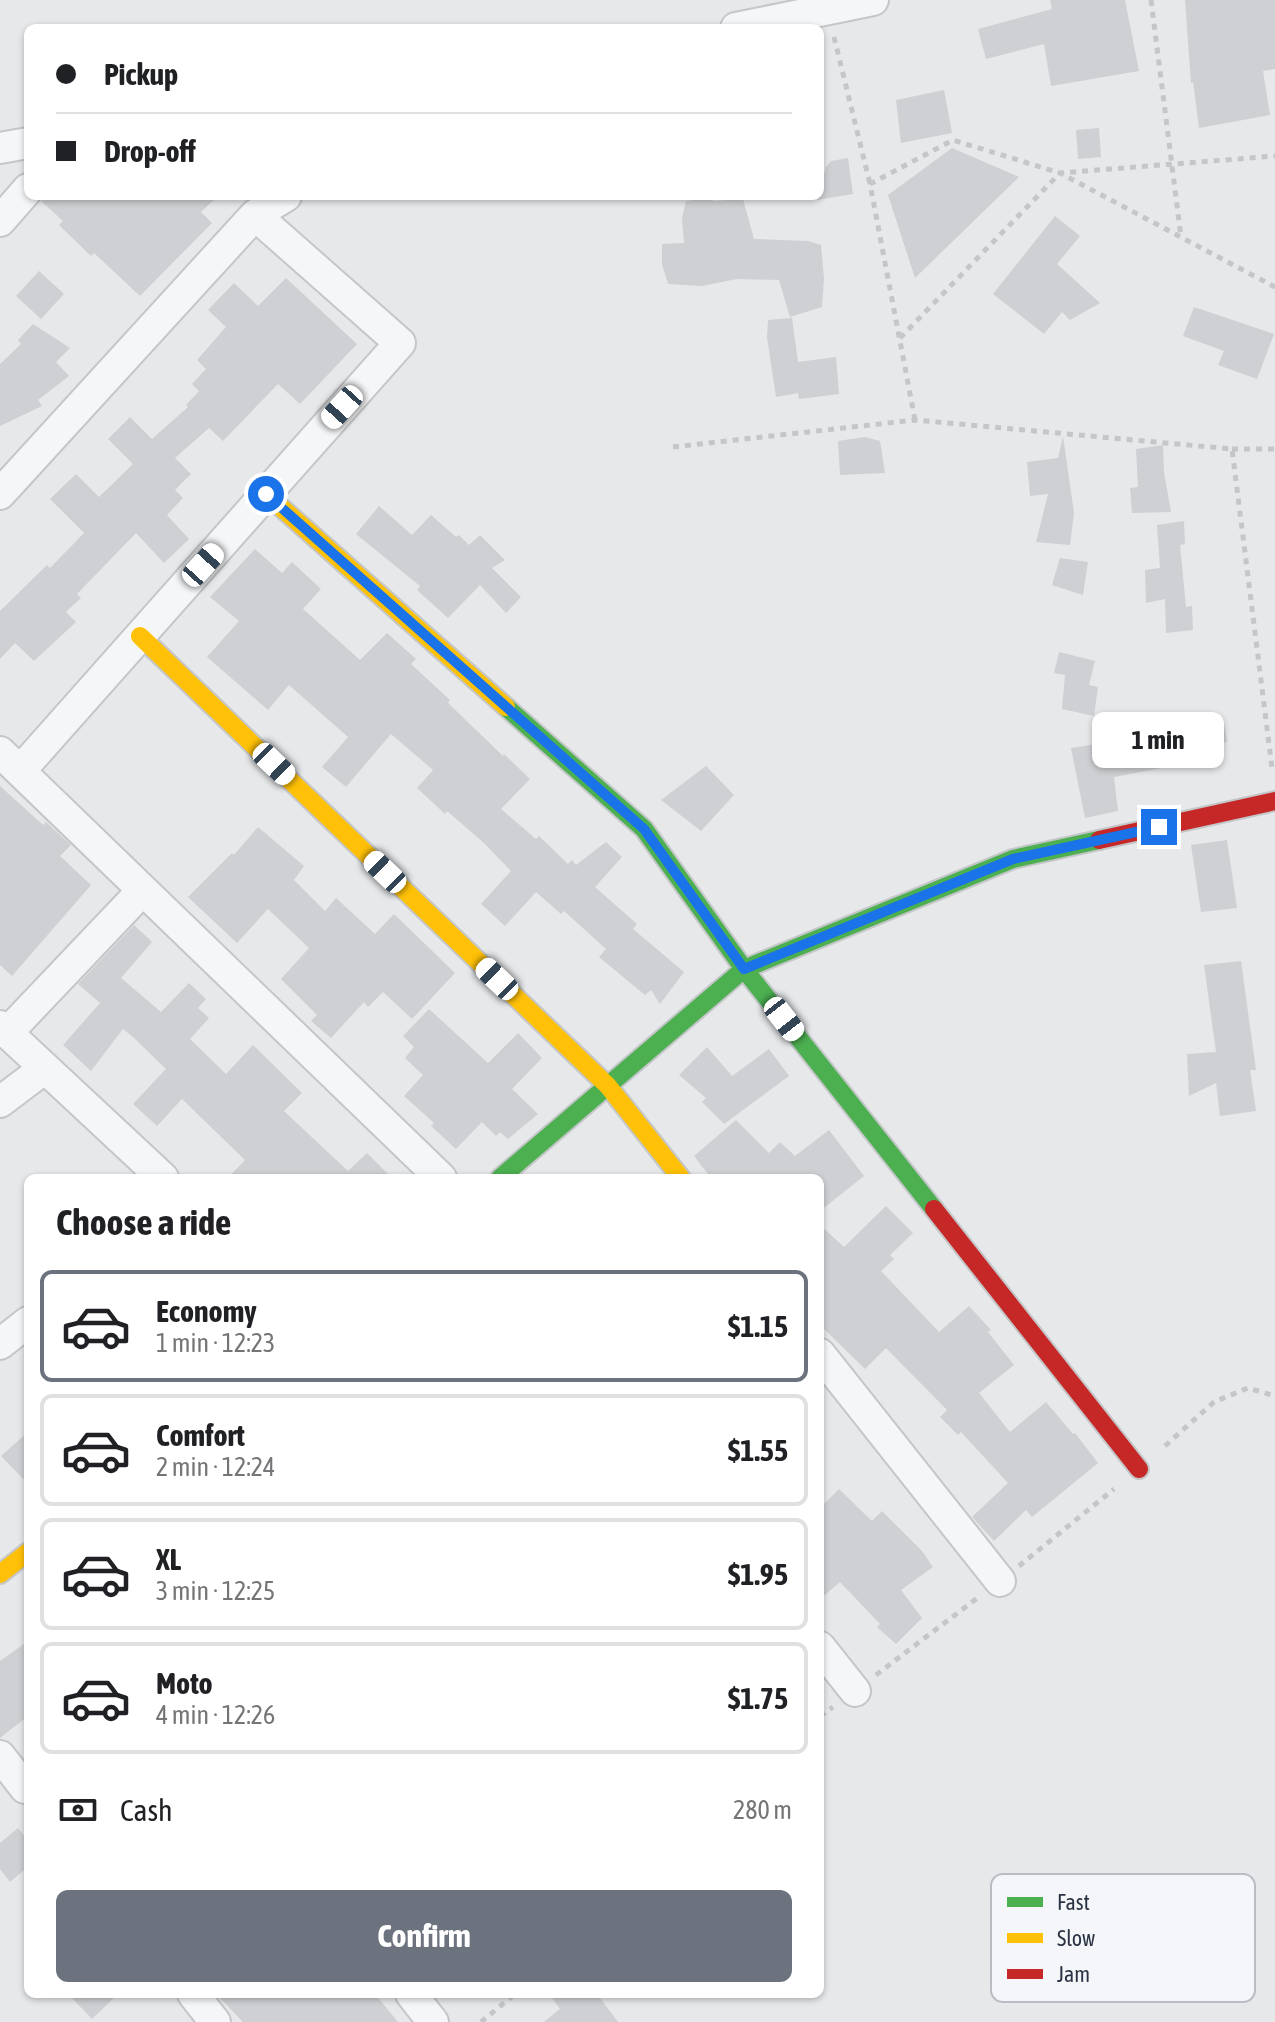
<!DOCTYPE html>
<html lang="en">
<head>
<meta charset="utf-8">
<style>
	body { margin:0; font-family:"Asap Condensed",sans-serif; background:#f6f6f6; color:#202124; height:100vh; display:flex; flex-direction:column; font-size:30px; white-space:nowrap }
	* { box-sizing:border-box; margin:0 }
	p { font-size:26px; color:#757577 }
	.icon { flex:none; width:44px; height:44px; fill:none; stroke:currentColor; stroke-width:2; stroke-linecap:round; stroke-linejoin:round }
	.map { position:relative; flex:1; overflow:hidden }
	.panel { position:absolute; left:24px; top:1174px; width:800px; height:824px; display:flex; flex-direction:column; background:#fff; border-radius:12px; box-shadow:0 2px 6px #0004 }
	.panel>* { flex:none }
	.guide { position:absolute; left:24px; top:24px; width:800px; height:176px; border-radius:12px; box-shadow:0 2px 6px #0004; display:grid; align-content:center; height:176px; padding:0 32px; background:#fff }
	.end { position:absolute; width:36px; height:36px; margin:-18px; border:10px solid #1a73e8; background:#fff; box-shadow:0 0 0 4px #fff }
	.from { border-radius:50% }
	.bubble { position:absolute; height:56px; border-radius:12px; background:#fff; box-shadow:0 2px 6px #0004; font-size:26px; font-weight:700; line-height:56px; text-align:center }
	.car { position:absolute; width:24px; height:48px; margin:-24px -12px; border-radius:10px; box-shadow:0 0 6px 2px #0007; background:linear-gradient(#fff 24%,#345 0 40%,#fff 0 76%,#345 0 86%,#fff 0) }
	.guide b { display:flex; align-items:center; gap:28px; height:76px; font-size:30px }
	.guide b+b { border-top:2px solid #e0e0e0 }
	.guide i { width:20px; height:20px; background:#202124 }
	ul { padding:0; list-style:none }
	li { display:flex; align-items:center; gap:24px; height:112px; margin:0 16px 12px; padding:0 16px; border:4px solid #e0e0e0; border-radius:12px }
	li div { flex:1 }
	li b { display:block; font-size:30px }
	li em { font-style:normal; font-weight:700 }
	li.current { border-color:#6c737f }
	li>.icon { width:72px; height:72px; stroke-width:1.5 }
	h2 { padding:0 32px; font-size:36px; line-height:96px }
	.pay { display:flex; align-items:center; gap:20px; height:88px; padding:0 32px; font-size:30px }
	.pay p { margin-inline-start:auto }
	.cta { display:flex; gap:16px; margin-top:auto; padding:16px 32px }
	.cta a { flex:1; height:92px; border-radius:12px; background:#6c737f; color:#fff; font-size:32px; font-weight:700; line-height:92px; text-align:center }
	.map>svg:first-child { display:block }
	.building { fill:#ced0d3 }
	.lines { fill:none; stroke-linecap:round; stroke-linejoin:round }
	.street-casing { stroke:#c4c6c8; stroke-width:34 }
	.fast-casing { stroke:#c4c6c8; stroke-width:22 }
	.slow-casing { stroke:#c4c6c8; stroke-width:22 }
	.jam-casing { stroke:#c4c6c8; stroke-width:22 }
	.path { stroke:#c5c6ca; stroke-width:5; stroke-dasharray:6 6; stroke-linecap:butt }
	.street { stroke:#f5f6f7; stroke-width:30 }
	.fast { stroke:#4caf50; stroke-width:18 }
	.slow { stroke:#ffc107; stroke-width:18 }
	.jam { stroke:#c62828; stroke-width:18 }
	.route { stroke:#1a73e8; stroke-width:10 }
	.key { fill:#f4f6f9; stroke:#b8bcc3; stroke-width:2 }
	.key-label { font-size:22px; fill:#2b3445 }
</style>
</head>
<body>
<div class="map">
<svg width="1275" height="2022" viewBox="0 0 1275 2022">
	<rect width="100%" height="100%" fill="#e6e8ea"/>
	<path class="building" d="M1050,0H1125L1139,71L1051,86L1044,44L986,59L978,29L1052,9Z
		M1185,0H1275V69L1263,71L1270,115L1199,128L1193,82L1191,83Z
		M944,90L952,133L901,143L896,100Z
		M1099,128L1101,157L1078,159L1076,130Z
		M952,148L1019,177L915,278L888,195Z
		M848,158L853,194L817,200L826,167L831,161Z
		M44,196H218L201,212L212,223L140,296L94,253L91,256L59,225L63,221L41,201Z
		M709,198L714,201L743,199L754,239L808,241L821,245L824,279L822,307L790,317L779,280L737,279L702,286L668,284L662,264V244L684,243L682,218L686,201Z
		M1055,216L1080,236L1057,264L1100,303L1070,320L1062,312L1044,334L993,294Z
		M39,271L64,294L41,319L16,296Z
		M286,278L357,344L300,404L278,384L223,441L209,428L175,458L191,474L175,490L183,498L167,515L189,539L164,563L136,533L77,594L81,598L66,612L76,622L34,661L15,643L0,659V611L47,565L50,568L84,533L50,499L76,474L99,497L133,464L108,439L130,417L152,439L188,407L186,405L199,391L192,384L206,369L197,360L226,327L208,310L234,283L258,306Z
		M1194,307L1274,334L1257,379L1218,365L1224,351L1183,336Z
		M792,318L798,362L836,357L839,394L799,399L798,393L776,397L767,337L768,320Z
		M33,324L70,348L56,362L69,376L38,400L42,406L0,426V364L21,344L18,340Z
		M1063,436L1074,513L1070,545L1036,542L1048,494L1030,496L1027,462L1058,458Z
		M865,437L880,441L885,473L840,475L838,441Z
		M1163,445L1164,472L1171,512L1132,513L1130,488L1138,487L1136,449Z
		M379,506L412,535L431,515L456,537L459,535L469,545L480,535L505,560L492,568L521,597L506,613L480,585L448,618L417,590L420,586L356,534Z
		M1184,521L1185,544L1180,545L1186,607L1192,606L1193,630L1166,633L1165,599L1146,603L1145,570L1160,568L1157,525Z
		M255,549L282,573L292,562L321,589L303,609L360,660L387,633L416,659L411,664L450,700L448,703L503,756L504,754L530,779L501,809L536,839L539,836L568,864L572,860L576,865L606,842L622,857L595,887L637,924L633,929L684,972L660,1004L651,990L645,995L599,957L606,949L564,911L561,914L536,892L505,926L481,904L511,871L484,843L447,811L445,814L417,788L433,770L391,734L346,787L322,767L348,737L289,685L268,710L207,657L239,621L210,597Z
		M1060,558L1088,562L1083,595L1052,585Z
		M1059,652L1095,661L1089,685L1098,687L1094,716L1062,709L1065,675L1054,673Z
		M1224,724L1227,742L1164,754L1162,768L1114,777L1118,811L1085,818L1071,748Z
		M706,766L734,795L701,831L661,800Z
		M0,786L43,825L46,822L71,845L60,856L91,885L12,976L0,965Z
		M258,827L304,866L294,880L325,911L336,898L375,934L394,914L455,973L412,1019L383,992L368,1007L364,1002L331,1038L311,1021L317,1015L281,979L309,948L268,909L237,943L188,897L232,853L234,855Z
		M1227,840L1237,908L1201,912L1191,845Z
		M134,925L152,942L121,978L161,1012L189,983L206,999L198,1008L209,1018L190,1039L226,1074L253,1045L302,1093L284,1111L348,1171L367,1153L392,1178H228L245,1160L182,1099L157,1126L133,1104L166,1069L133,1037L123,1029L91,1071L63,1045L100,1003L78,984Z
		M1241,961L1256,1070H1250L1256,1111L1220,1116L1216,1083L1189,1096L1187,1054L1216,1052L1204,965Z
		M429,1009L488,1063L518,1033L542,1058L512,1089L538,1114L508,1139L500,1132L496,1136L482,1122L456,1149L431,1126L434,1123L404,1096L423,1075L405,1058L414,1047L403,1036Z
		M707,1047L732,1076L769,1049L789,1076L724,1124L702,1102L706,1098L679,1075Z
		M736,1120L769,1153L780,1142L795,1156L829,1130L864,1176L820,1211V1178H711L694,1156Z
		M886,1206L913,1233L890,1255L894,1259L881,1271L939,1332L969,1306L991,1330L988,1332L1014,1365L979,1393L1010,1432L1046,1402L1073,1434L1075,1433L1098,1463L1032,1517L1026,1510L994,1541L972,1517L1008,1483L961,1432L958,1435L940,1417L947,1410L886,1348L865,1369L820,1325V1225L844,1247Z
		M28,1432V1484L1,1456Z
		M839,1489L872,1521L882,1511L922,1551L933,1567L901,1590L922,1618L896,1644L877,1627L880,1624L840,1582L820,1599V1508Z
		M28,1641V1716L0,1738V1661Z
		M18,1828L28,1840V1867L10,1882L0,1869V1843Z
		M68,1994H118L92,2019Z
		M216,1994H375L398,2022H243Z
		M549,1994H597L618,2022H544L560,2009Z"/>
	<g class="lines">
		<defs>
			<path id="street" d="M736,28L873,0
				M0,148L28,143
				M0,221L28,189
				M0,494L255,215L286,196
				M0,752L441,1178
				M20,771L400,343L255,215
				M0,1026L163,1178
				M7,1033L142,891
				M0,1102L45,1068
				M0,1344L28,1322
				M820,1354L1000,1581
				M820,1647L855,1691
				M0,1756L25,1788L28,1786
				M193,1994L215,2022
				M411,1994L433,2022"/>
			<path id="fast" d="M506,707L644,829L744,969L934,1209
				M500,1178L744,969L1013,859L1099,840"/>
			<path id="slow" d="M266,494L506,707
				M140,636L608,1086L681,1178
				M0,1574L28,1552"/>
			<path id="jam" d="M1099,840L1275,801
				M934,1209L1139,1469"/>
		</defs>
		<use href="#street" class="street-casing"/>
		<use href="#fast" class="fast-casing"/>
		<use href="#slow" class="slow-casing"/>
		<use href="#jam" class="jam-casing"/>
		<path class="path" d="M1151,0L1181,237
			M834,37L870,184
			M900,338L1060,173L1275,156
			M915,420L870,184L953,140L1060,173L1275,287
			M673,447L915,420L1232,449L1272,768
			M1232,449H1275
			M1165,1446L1214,1402L1248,1388L1275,1396
			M1019,1566L1114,1489
			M876,1675L980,1596
			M820,1716L833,1707
			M481,2022L515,1994"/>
		<use href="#street" class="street"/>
		<use href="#fast" class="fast"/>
		<use href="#slow" class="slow"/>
		<use href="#jam" class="jam"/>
	</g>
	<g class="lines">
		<path class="route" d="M266,494L644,829L744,969L1013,859L1159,827"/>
	</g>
	<rect x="991" y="1874" width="264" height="128" rx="12" class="key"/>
	<rect x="1007" y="1897" width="36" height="10" fill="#4caf50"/>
	<rect x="1007" y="1933" width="36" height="10" fill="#ffc107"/>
	<rect x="1007" y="1969" width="36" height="10" fill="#c62828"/>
	<g class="key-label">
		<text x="1057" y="1910">Fast</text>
		<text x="1057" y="1946">Slow</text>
		<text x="1057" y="1982">Jam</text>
	</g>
</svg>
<i class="end from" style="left:266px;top:494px"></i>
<i class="end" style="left:1159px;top:827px"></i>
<div class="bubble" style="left:1092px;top:712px;width:132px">1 min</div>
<i class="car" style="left:342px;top:407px;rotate:222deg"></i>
<i class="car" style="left:203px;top:565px;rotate:42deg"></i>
<i class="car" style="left:274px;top:764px;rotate:134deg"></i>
<i class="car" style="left:385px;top:872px;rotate:314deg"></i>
<i class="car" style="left:497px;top:979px;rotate:314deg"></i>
<i class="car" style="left:784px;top:1019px;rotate:142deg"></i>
<div class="guide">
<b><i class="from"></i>Pickup</b>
<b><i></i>Drop-off</b>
</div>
<section class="panel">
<h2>Choose a ride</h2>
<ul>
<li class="current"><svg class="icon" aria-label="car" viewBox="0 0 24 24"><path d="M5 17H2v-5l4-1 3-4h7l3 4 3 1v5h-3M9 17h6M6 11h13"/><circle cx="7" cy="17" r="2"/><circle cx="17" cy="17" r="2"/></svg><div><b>Economy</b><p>1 min · 12:23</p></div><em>$1.15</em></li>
<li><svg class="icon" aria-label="car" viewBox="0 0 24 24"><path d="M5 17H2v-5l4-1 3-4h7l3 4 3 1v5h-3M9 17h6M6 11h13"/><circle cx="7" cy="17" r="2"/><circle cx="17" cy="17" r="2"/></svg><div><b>Comfort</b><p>2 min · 12:24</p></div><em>$1.55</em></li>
<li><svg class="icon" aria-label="car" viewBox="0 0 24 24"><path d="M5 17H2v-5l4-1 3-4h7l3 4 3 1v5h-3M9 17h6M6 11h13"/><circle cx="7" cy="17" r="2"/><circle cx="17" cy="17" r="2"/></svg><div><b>XL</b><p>3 min · 12:25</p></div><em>$1.95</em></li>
<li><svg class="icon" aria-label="car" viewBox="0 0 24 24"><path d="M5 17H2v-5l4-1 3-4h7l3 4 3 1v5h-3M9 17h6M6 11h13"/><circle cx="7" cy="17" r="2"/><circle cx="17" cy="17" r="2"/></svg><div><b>Moto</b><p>4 min · 12:26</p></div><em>$1.75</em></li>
</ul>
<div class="pay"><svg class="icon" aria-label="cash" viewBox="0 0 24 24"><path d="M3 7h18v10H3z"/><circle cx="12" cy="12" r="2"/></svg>Cash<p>280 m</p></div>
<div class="cta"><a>Confirm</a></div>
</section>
</div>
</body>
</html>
